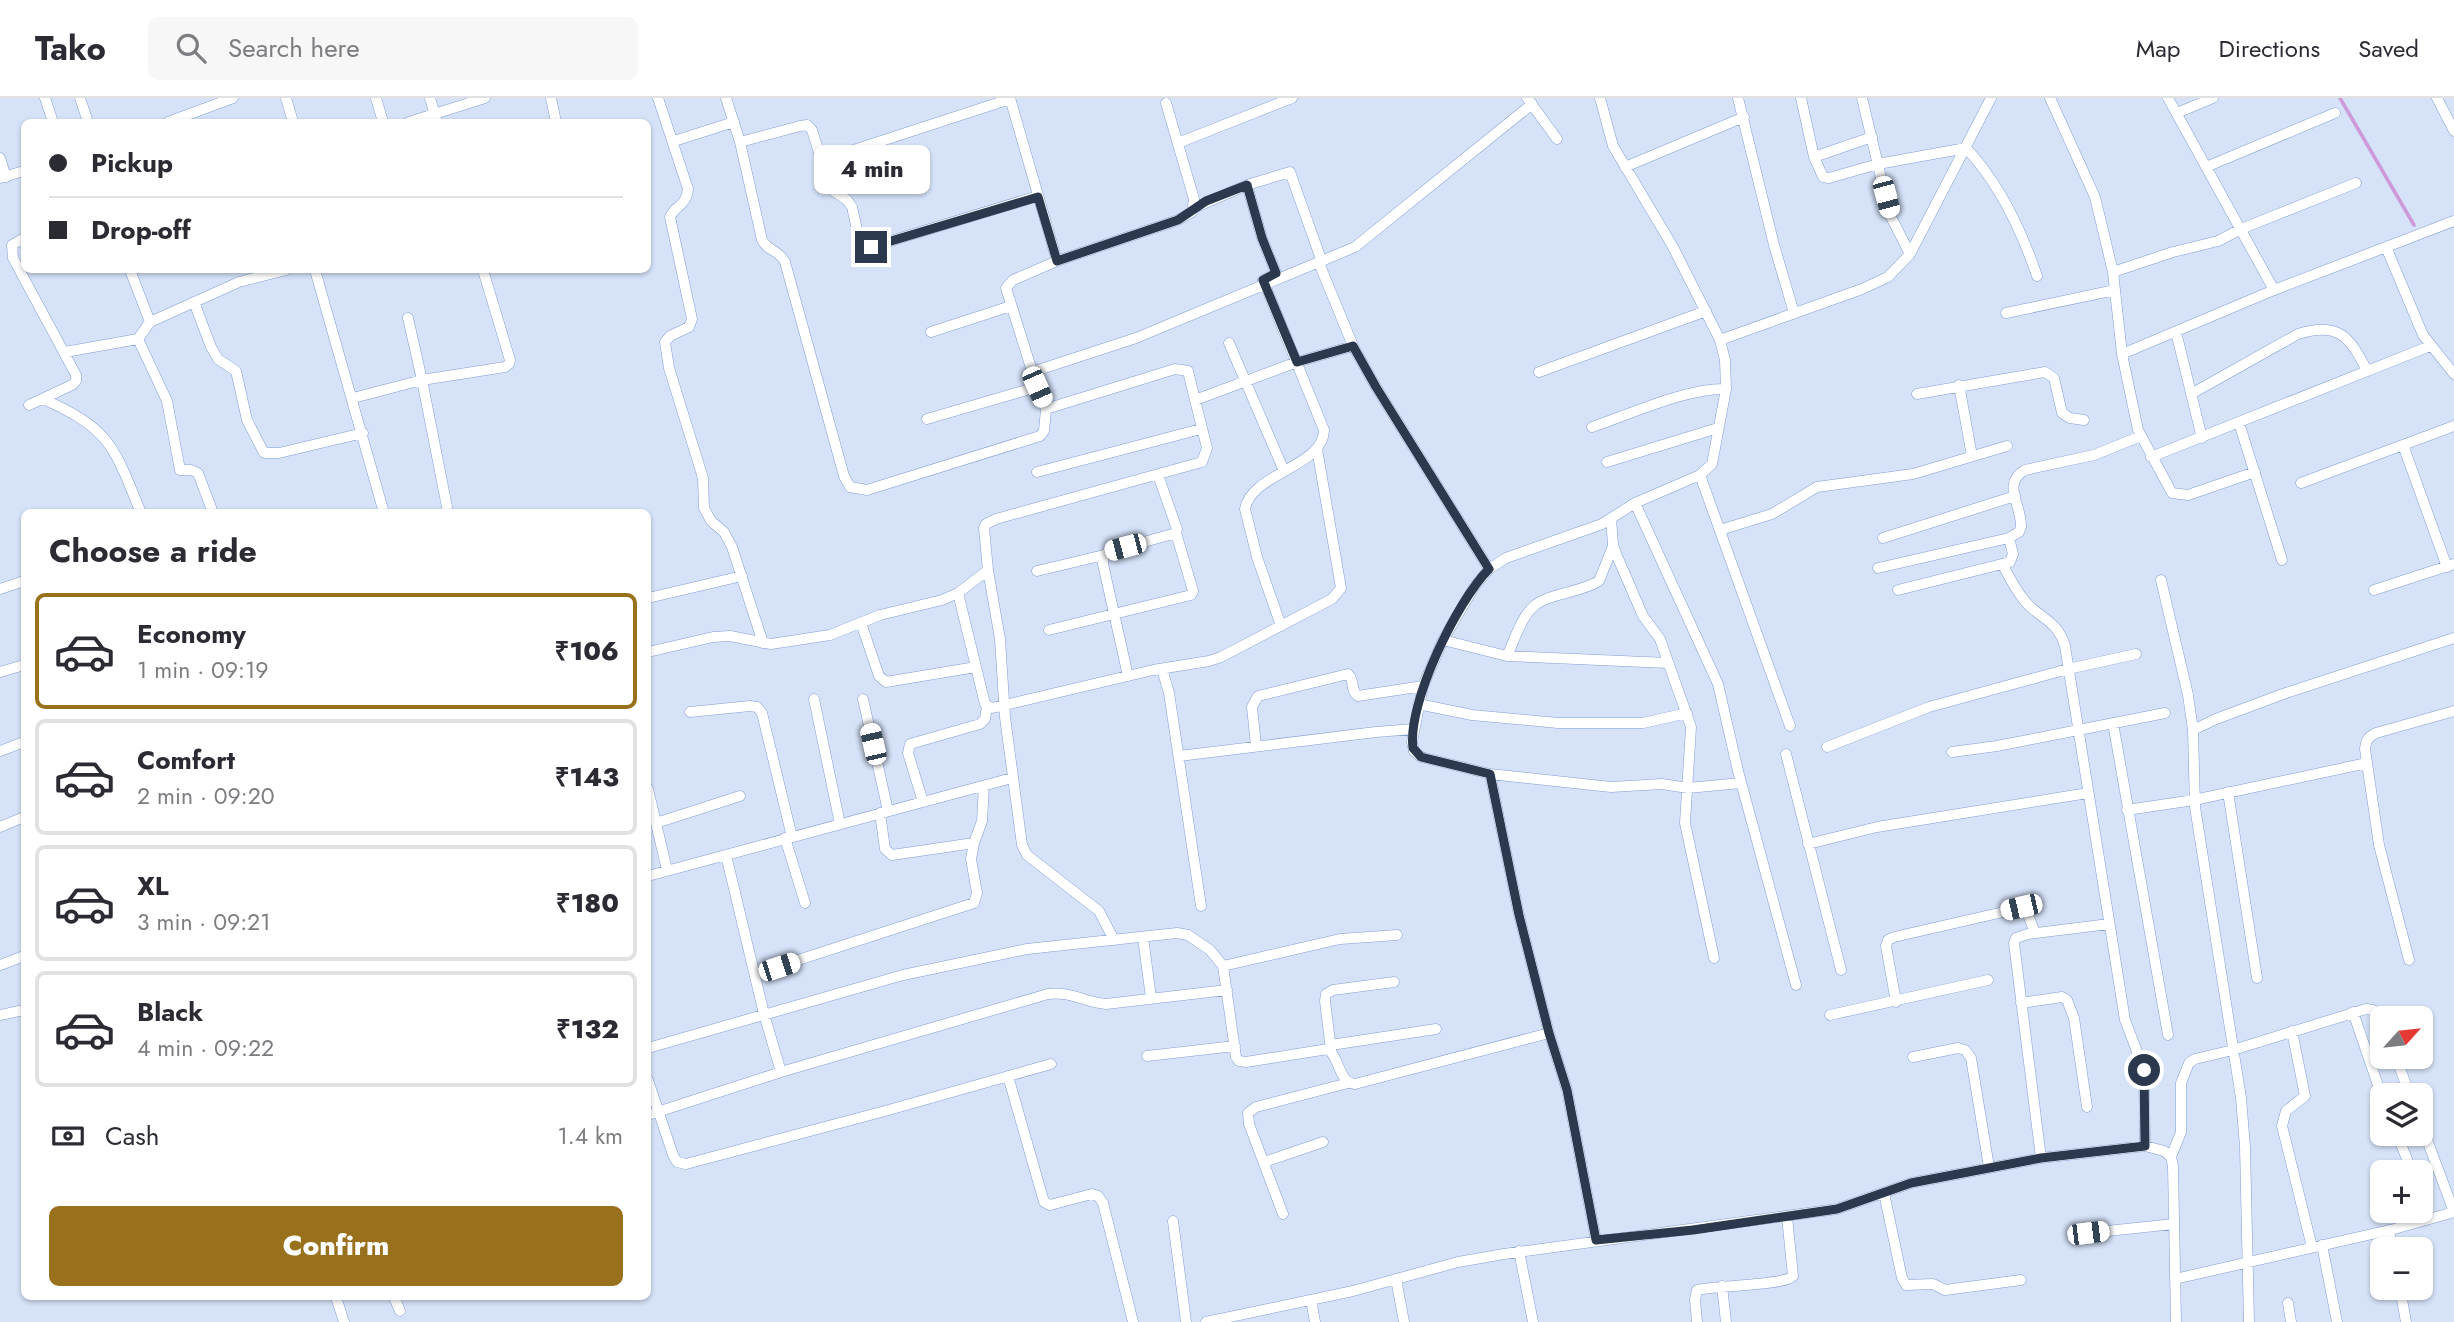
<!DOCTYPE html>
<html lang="en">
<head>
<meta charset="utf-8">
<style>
	body { margin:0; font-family:Jost,sans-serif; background:#f7f7f7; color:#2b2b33; height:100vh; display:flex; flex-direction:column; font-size:26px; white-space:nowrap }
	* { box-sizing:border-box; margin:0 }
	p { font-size:23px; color:#7c7c81 }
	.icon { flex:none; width:38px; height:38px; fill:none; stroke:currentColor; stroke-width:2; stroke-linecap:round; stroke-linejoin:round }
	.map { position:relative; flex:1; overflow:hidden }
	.details { position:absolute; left:21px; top:411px; width:630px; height:791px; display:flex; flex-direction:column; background:#fff; border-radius:10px; box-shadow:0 2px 5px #0004 }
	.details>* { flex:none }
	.hud { position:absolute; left:21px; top:21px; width:630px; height:154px; border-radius:10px; box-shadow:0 2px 5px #0004; display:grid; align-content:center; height:154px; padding:0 28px; background:#fff }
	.needle { width:46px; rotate:63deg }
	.controls { position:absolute; left:2370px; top:908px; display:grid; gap:14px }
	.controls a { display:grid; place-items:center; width:63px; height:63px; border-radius:10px; background:#fff; box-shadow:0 2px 5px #0004; font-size:35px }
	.end { position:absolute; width:32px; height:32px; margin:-16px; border:9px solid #2b384d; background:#fff; box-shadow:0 0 0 4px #fff }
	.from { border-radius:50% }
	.bubble { position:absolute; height:49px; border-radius:10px; background:#fff; box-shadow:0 2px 5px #0004; font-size:23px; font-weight:800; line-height:49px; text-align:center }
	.car { position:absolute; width:21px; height:42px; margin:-21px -10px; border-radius:9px; box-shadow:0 0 5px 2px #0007; background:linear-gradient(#fff 24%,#345 0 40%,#fff 0 76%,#345 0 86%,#fff 0) }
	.hud b { display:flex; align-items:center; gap:24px; height:66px; font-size:26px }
	.hud b+b { border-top:2px solid #e1e1e2 }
	.hud i { width:18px; height:18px; background:#2b2b33 }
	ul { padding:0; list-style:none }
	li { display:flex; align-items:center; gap:21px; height:116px; margin:0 14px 10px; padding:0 14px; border:4px solid #e1e1e2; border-radius:10px }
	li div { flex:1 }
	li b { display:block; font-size:26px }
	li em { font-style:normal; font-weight:800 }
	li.on { border-color:#99711d }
	li>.icon { width:63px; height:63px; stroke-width:1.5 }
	h2 { padding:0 28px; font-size:32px; line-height:84px }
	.pay { display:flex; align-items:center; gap:18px; height:77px; padding:0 28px; font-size:26px }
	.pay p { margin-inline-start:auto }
	.primary-button { display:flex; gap:14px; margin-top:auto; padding:14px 28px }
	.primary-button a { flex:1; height:80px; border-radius:10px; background:#99711d; color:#fff; font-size:28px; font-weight:800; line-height:80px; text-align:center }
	header { display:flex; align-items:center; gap:42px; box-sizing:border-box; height:98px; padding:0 35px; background:#fff; border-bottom:2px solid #e1e1e2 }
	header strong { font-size:33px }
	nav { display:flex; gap:38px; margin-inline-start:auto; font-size:24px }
	.search { width:490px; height:63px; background:#f7f7f7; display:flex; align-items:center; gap:18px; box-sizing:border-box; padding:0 24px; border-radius:10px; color:#7c7c81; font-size:26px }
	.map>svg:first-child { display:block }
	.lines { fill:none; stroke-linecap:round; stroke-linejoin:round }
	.stream { stroke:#ce99d9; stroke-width:3.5 }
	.minor-casing { stroke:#829fd2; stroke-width:11 }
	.minor { stroke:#fff; stroke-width:10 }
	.route { stroke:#2b384d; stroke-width:9 }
</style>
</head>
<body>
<header>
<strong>Tako</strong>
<div class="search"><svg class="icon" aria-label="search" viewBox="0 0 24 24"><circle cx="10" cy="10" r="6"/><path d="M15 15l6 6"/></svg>Search here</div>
<nav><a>Map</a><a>Directions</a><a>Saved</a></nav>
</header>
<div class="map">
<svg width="2454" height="1224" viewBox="0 0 2454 1224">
	<rect width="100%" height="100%" fill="#d5e2f8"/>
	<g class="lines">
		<path class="stream" d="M2340,0L2414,127"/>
		<defs>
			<path id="minor" d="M45,0L53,24
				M80,0L88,24
				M286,0L293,24
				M376,0L383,24
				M430,0L437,24
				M551,0L556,24
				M658,0L688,91C686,109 676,106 670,119L692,221L689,229L670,238L665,244L669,270L703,380L704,410L711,423L724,434L732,449L763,545
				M726,0L740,44L800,28L807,27L812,32L828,84L832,92L847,102L852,109L860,145L871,149L1038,98
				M1527,0L1557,41
				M1738,0L1774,147L1794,215
				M1801,0L1814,59L1823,79L1829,80L1878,66L1966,50C2000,86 2021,131 2037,178
				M1862,0L1890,117L1910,156
				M2050,0L2095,99L2113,174L2122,256L2274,192
				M2168,0L2274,192L2454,123
				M2437,0L2454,33
				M2177,15L2213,0
				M168,24L233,0
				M409,24L485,0
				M674,43L734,24
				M740,44L762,142C768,154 778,151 785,164L844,378L850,389L867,392L1040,338L1044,333L1046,311L1037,289L1006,190L1013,182L1057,163L1010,0
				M1178,45L1292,0
				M1814,59L1872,39
				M0,60L6,79
				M823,62L1010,1
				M1625,69L1744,19
				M2206,69L2335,15
				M0,80L24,73
				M1247,87L1290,74L1322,164
				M1194,110L1247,87L1262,140L1276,175L1263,182L1324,332C1324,369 1251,375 1245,411L1257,459L1281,528
				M24,140L12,147L13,160L76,277V283L72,287L29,307
				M2386,149L2423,237L2454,276
				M1057,163L1178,122L1192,114L1194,101L1166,5
				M1319,165L1353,248
				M130,172L150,224
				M315,172L384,415
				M2113,174L2173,154L2218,143L2241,131L2356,85
				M194,204L211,249L218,261L236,273L247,322L264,355H279L363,335
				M2006,215L2115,192
				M931,234L1011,208
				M2176,234L2202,340
				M138,241L167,303L180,372H191L198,375L213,415
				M1720,242L1862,191L1888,179L1910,156L1991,0
				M1229,245L1284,373
				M65,254L138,241L150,224L239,184L286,172
				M2122,256L2138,332L2172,395L2188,397L2255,374
				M1032,274L1136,240L1355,149L1532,6
				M1539,274L1706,213
				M1959,287L1972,358
				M1917,296L2045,274L2054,280L2062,315L2070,320L2084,322
				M2191,296L2298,236C2339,223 2350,239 2367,273
				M353,300L422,282L408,220
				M43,301C111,331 114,349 141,415
				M1046,311L1175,271L1188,273L1195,302L1297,264L1353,248L1376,289L1489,471
				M927,321L1037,289
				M2239,325L2282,462
				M1592,329C1631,316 1686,290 1726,291
				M2403,347L2447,469
				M2151,359L2430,248
				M1607,364L1718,330
				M1037,374L1201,331
				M1700,377L1790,628
				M2301,385L2454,328
				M1635,405L1718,586L1738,673L1796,887
				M447,409L422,282L505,269L509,266L510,262L483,172
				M1611,420L1613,447L1617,458L1643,518L1660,541L1691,629L1685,725L1714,860
				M1720,432L1772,416L1817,389L1913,376L2007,348
				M1883,440L2015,398
				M2003,467C2009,479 2015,491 2024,502C2039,521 2057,521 2065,548L2125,922L2144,972L2145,1048
				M1878,470L2009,440L2019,434L2021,429C2022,407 2001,386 2025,372L2094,357L2141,338
				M1037,473L1104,457
				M2161,482L2188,597L2193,632L2195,709L2241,1000L2245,1049L2249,1224
				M0,491L24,483
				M1898,492L2010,464L2013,456L2009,440
				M2374,492L2454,466
				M958,495L985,606L992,610L1153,572L1209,563L1221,559L1332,501L1341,490L1317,351
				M648,500L742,478
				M861,525L879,578L886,584L976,569
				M1049,532L1191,497L1193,493L1176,435
				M1443,542L1507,558L1668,565
				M648,554L713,539L730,538L771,546L830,537L880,517L942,502L958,495L988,472
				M1507,558C1514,543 1521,520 1533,509C1548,495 1580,495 1599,483L1613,448
				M1162,571L1169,595L1201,808
				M0,574L24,567
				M1128,578L1103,466L1104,457L1108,454L1176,435L1177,431L1158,377
				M814,601L840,726
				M863,601L888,713
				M1418,606L1472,617L1558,625H1643L1687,615
				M690,614L750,608L757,609L762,615L792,739
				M2113,625L2168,937
				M2193,632L2216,621L2283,596L2454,540
				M1256,648L1252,609L1258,598L1348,576C1355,582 1350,593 1358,598L1423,588
				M1827,649L1929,609L2068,571L2136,556
				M0,653L24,644
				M1952,654L1997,648L2165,615
				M1786,656L1841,872
				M1179,658L1376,634L1414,631
				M1490,676L1611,689L1662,686L1688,690L1741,685
				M648,691L667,772
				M2228,694L2257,880
				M923,704L908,655L910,646L980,626L985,621L987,609
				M2127,712L2194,702L2367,665
				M880,715L885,751L892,757L974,745
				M656,725L740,698
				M0,729L24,719
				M785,740L805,805
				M1808,746L1877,729L2088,695
				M726,757L764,916L781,974
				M648,778L1012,680
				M1143,839L1151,900
				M1114,842L1099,813L1027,757L1022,747L1005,619L1000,541L988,472L984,430L986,426L996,421L1202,364L1207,350L1195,302
				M2409,862L2379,747L2365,651C2366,642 2368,639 2376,635L2454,613
				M0,867L24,858
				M1223,868L1340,841L1397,837
				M755,876L974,805L977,795L971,761L974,745L982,723L984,688
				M1896,904L1886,848L1888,842L1894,839L2025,809L2035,835
				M2021,905L2062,899L2067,902L2074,920L2087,1009
				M2353,914L2382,999
				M0,917L24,912
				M1830,917L1988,882
				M2292,933L2305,998L2286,1013L2282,1028L2312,1149
				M1331,947L1436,931
				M648,950L903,877L1027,851L1177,835L1188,837L1210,852L1223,868L1236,959L1239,963L1246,964L1328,951C1340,960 1338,984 1355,986L1549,935
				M1331,952L1325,903L1326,896L1333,892L1394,884
				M1147,958L1235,948
				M1913,959L1958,950L1965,952L1971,960L1989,1069
				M2396,959L2410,998
				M1008,978L1044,1104L1050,1107L1092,1096L1098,1098L1103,1105L1133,1224
				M648,982L673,1057L677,1064L686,1066L885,1013L1051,966
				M648,1017L781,974L1048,896C1069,893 1085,904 1106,906L1227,892
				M2420,1023L2454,1114
				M2397,1036L2412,1074
				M2171,1059L2181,1034V985L2189,965L2195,961L2233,952L2366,911L2373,912L2382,924
				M2041,1060L2014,845L2016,840L2028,836L2109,826
				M1264,1064L1323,1044
				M1884,1095L1902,1180L1906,1187L1933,1186L1945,1192L2021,1182
				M2420,1102L2426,1122
				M1283,1116L1249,1026L1248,1015L1256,1009L1348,985
				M1173,1123L1186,1224
				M2389,1132L2392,1152
				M2088,1135L2174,1126
				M1596,1142L1567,992L1549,935L1519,817L1490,676L1421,659L1414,653L1412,644L1423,588L1443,542L1474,489L1489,471L1506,460L1602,426L1635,405L1700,377L1712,366L1726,291L1725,262L1720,242L1673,149L1613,48L1600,0
				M2322,1147L2337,1224
				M1519,1153L1533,1224
				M1396,1181L1404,1224
				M2175,1181L2394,1131L2454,1114
				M1722,1188L1726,1224
				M2400,1190L2406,1224
				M336,1199L344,1224
				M394,1199L400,1213
				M1311,1202L1315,1224
				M2288,1205L2291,1224
				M1206,1224L1353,1193L1458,1164L1504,1156L1837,1111L1911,1085L2041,1060L2145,1048L2164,1053L2171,1059L2173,1068L2176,1224
				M1697,1224L1695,1202L1697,1192C1717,1187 1783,1188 1793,1178L1787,1119"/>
		</defs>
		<use href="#minor" class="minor-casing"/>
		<use href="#minor" class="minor"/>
	</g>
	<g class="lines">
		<path class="route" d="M871,149L1038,99L1057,163L1178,122L1206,103L1247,87L1262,140L1276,175L1263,182L1297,264L1353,248L1376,289L1489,471C1457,503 1407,605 1413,650L1421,659L1490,676L1519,817L1549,935L1567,992L1596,1142L1693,1132L1837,1111L1911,1085L2041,1060L2145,1048L2144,972"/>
	</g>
</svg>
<div class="controls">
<a><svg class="needle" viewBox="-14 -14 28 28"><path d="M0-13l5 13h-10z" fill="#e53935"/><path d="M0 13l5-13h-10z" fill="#7c7c81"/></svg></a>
<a><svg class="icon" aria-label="layers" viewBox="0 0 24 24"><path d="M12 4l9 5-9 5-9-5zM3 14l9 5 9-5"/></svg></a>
<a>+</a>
<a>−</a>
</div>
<i class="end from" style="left:2144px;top:972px"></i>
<i class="end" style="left:871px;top:149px"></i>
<div class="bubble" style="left:814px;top:47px;width:116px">4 min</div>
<i class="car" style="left:1886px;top:99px;rotate:165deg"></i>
<i class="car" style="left:1037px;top:289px;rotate:156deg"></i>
<i class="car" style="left:1125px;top:449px;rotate:255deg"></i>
<i class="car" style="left:873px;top:646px;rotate:347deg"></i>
<i class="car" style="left:2021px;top:809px;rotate:257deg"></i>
<i class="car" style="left:779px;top:869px;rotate:72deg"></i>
<i class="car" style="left:2088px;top:1135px;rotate:83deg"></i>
<div class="hud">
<b><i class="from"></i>Pickup</b>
<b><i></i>Drop-off</b>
</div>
<section class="details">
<h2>Choose a ride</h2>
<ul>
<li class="on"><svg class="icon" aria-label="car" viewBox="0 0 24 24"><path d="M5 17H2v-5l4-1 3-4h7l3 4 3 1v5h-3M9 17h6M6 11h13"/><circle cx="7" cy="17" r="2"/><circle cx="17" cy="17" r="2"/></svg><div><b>Economy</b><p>1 min · 09:19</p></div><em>₹106</em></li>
<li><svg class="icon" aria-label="car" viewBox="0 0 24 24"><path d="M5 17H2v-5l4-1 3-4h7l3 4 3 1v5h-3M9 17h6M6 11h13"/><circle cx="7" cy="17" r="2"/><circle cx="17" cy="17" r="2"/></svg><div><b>Comfort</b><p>2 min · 09:20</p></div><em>₹143</em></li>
<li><svg class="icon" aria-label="car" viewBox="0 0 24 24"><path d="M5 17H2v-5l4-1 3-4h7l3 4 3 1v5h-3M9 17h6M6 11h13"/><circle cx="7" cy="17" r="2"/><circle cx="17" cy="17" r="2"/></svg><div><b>XL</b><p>3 min · 09:21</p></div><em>₹180</em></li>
<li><svg class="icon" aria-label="car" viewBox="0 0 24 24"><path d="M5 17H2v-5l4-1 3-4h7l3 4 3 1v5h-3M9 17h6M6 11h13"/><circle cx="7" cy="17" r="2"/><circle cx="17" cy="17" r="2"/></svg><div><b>Black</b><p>4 min · 09:22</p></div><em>₹132</em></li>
</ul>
<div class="pay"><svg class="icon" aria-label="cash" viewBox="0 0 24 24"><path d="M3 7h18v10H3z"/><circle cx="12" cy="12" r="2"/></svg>Cash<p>1.4 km</p></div>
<div class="primary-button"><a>Confirm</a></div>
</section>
</div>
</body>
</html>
